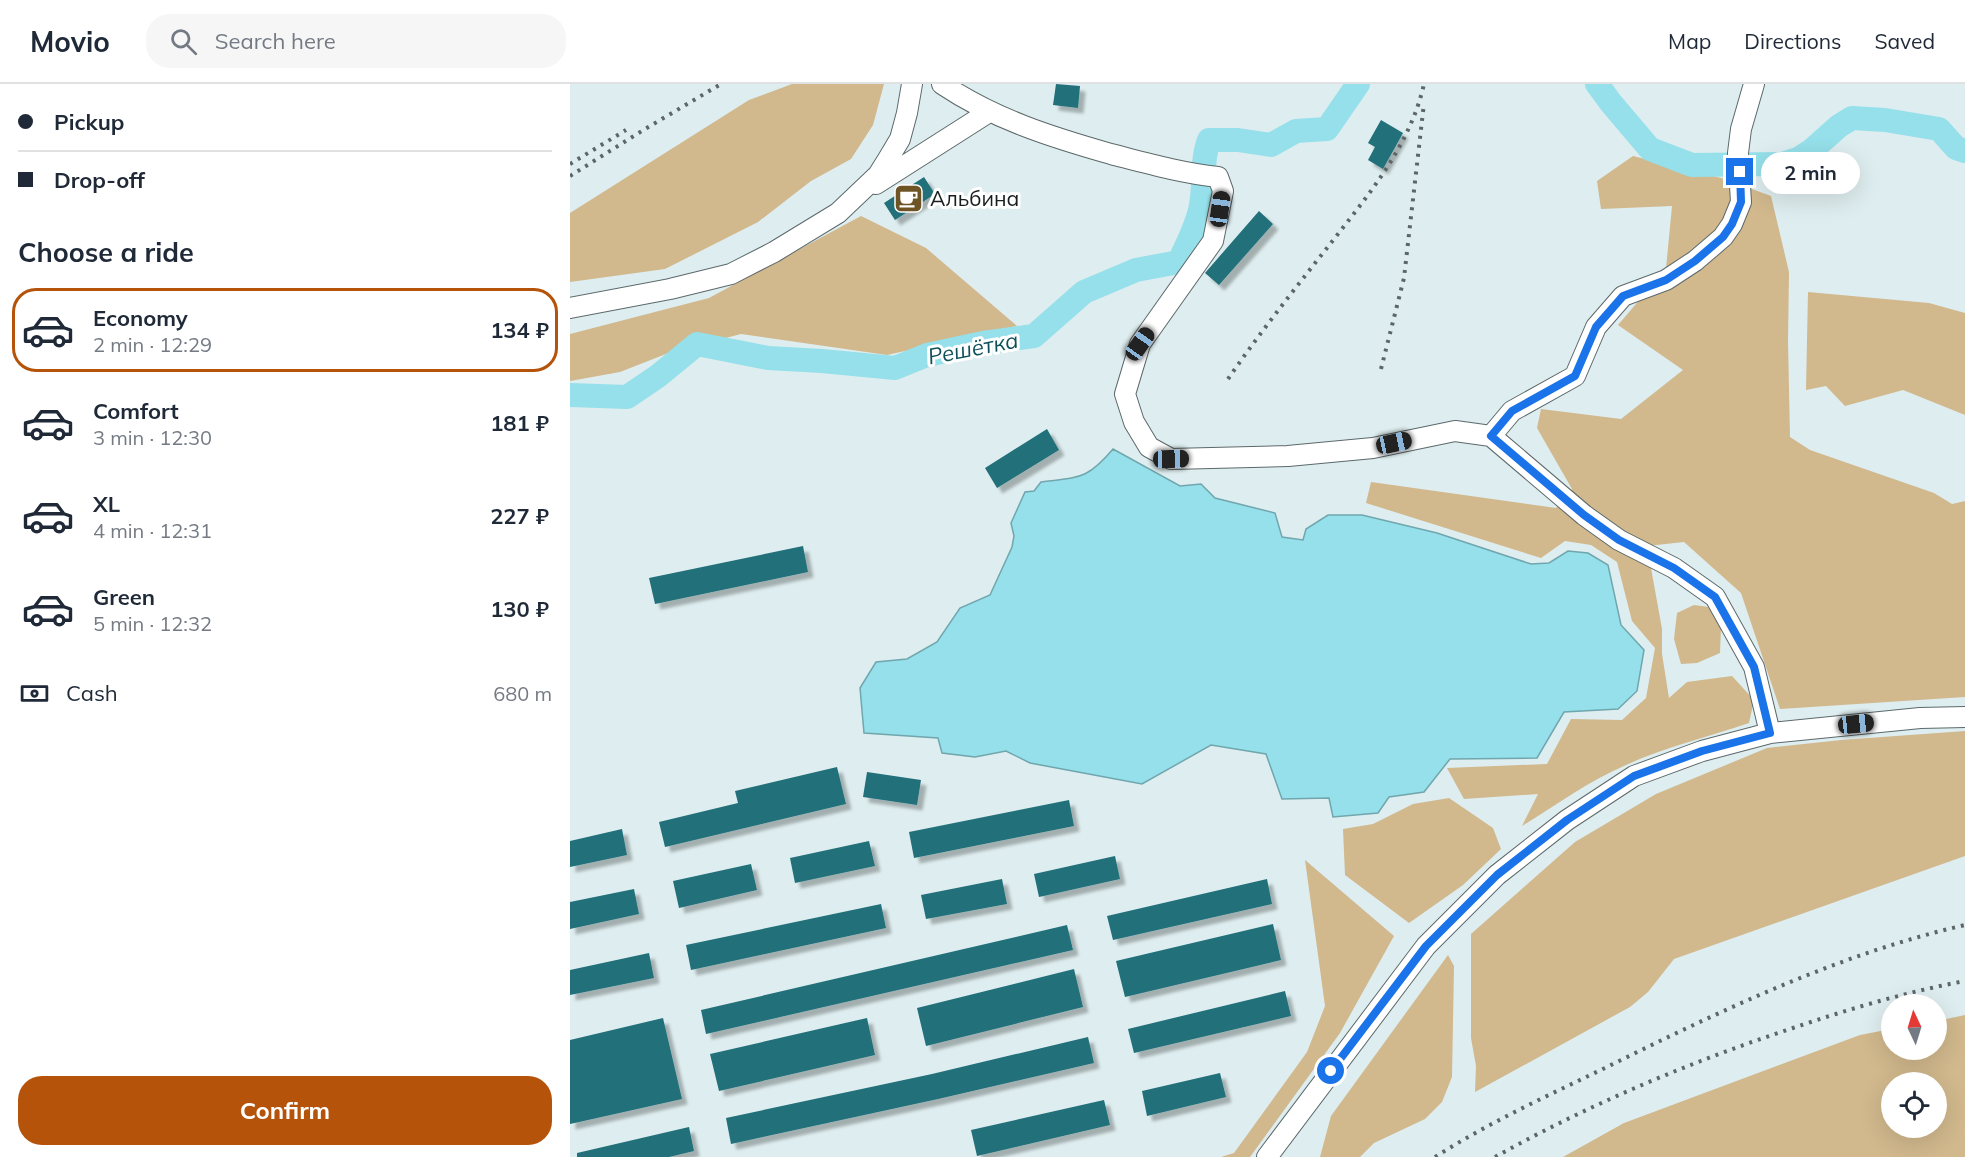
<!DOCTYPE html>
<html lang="en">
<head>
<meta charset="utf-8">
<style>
	body { margin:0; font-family:Mulish,sans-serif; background:#f6f6f7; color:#1f2937; height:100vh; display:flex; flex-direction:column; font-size:22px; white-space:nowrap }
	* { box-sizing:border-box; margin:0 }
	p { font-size:20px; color:#747a83 }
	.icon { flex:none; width:33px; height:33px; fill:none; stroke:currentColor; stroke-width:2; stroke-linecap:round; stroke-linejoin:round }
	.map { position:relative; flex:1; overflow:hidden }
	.side { display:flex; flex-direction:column; background:#fff; width:570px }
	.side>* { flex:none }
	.guide { display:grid; align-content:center; height:132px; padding:0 18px; background:#fff }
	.needle { width:39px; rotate:356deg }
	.controls { position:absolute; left:1311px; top:910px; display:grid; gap:12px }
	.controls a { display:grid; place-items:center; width:66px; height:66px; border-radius:50%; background:#fff; box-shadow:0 6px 24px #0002; font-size:30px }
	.end { position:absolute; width:27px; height:27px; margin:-14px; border:8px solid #1a73e8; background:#fff; box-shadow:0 0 0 3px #fff }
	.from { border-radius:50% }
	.bubble { position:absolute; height:42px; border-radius:21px; background:#fff; box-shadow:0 6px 24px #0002; font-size:20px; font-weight:700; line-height:42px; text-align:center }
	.car { position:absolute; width:18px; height:36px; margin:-18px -9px; border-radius:8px; box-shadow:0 0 4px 2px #0007; background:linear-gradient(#222 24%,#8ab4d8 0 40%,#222 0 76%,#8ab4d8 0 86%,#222 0) }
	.guide b { display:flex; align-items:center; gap:21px; height:57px; font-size:22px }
	.guide b+b { border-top:2px solid #e0e1e3 }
	.guide i { width:15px; height:15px; background:#1f2937 }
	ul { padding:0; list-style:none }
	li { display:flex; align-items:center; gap:18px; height:84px; margin:0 12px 9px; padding:0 6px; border:3px solid transparent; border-radius:24px }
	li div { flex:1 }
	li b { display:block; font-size:22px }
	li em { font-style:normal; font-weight:700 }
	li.selected { border-color:#b45309 }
	li>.icon { width:54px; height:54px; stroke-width:1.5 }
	h2 { padding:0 18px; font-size:27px; line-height:72px }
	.pay { display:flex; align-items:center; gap:15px; height:66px; padding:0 18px; font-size:22px }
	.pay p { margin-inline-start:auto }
	.button { display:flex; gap:12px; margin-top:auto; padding:12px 18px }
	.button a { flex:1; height:69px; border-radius:24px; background:#b45309; color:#fff; font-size:24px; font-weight:700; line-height:69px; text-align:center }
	header { display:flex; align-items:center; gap:36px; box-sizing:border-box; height:84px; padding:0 30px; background:#fff; border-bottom:2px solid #e0e1e3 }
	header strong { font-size:28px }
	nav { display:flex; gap:33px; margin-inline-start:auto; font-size:21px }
	.search { width:420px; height:54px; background:#f6f6f7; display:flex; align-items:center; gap:15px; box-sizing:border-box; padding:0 21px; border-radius:24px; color:#747a83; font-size:22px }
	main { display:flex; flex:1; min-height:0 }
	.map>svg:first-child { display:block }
	.green { fill:#d1b88d; fill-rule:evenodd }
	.water { fill:#95e0ea; stroke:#70a6ad; stroke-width:1.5 }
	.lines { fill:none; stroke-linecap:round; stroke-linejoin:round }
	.river { stroke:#95e0ea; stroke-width:24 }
	.building { fill:#21707a; filter:url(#shadow) }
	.minor-casing { stroke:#5c696b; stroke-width:22 }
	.minor { stroke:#fff; stroke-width:20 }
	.rail { stroke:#5d6667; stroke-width:4; stroke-dasharray:3 6; stroke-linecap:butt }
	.route { stroke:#1a73e8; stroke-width:8 }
	.labels { text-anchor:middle; stroke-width:6; stroke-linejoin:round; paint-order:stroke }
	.poi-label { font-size:21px; fill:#181d1e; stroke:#fff; text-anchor:start }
	.water-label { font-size:22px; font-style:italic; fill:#0f5159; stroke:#fff }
</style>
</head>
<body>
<header>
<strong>Movio</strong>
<div class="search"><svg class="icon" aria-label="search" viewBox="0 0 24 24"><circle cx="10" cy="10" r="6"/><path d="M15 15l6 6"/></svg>Search here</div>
<nav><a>Map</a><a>Directions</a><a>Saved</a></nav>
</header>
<main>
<section class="side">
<div class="guide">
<b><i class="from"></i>Pickup</b>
<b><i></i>Drop-off</b>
</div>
<h2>Choose a ride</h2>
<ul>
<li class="selected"><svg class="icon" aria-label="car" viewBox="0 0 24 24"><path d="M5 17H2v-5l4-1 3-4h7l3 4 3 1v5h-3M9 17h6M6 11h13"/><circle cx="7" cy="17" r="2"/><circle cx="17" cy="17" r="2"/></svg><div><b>Economy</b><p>2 min · 12:29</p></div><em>134 ₽</em></li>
<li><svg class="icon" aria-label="car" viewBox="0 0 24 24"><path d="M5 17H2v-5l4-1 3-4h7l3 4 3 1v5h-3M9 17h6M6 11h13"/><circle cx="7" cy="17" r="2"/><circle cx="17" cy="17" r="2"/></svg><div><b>Comfort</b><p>3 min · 12:30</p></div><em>181 ₽</em></li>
<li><svg class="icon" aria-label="car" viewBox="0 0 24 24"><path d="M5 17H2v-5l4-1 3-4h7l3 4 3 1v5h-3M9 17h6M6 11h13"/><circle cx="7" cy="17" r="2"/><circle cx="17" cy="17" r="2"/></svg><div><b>XL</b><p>4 min · 12:31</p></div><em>227 ₽</em></li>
<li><svg class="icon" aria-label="car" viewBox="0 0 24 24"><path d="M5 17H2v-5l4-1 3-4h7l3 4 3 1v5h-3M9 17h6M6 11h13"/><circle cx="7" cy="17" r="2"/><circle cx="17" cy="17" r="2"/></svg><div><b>Green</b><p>5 min · 12:32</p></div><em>130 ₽</em></li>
</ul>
<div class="pay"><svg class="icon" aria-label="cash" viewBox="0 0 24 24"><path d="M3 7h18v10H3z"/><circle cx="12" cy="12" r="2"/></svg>Cash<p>680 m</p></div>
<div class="button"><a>Confirm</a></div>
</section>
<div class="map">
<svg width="1395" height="1073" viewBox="0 0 1395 1073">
	<defs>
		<filter id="shadow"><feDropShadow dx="5.5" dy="5.5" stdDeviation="1.5" flood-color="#0004"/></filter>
	</defs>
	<rect width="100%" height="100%" fill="#deedef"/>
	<path class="green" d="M222,0H314L303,41L281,75L241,97L188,138L95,185L0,198V129L179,16Z
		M1063,72L1155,95L1201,112L1219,188L1218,257L1220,353L1240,366L1364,409L1382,420L1395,417V613L1210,625L1171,509L1114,458L1077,462L1092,545V570L1099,614L1117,598L1162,592L1184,616L1179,639C1138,653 1095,663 1056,681C1019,697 986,721 952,742L968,710L894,715L877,684L977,680L1001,635L1052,636L1076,614L1085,564L1062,537L1047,478L1021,461L995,457L971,474L796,419L801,398L986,424L1002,405L967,344L971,325L1051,335L1113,286L1048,241L1096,185L1102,122L1031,125L1027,97Z
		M291,132L356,164L447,242L317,271L171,250L101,268L50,288L0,297V250L139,214Z
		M1238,208L1359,219L1395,229V331L1333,306L1275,322L1256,302L1236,306Z
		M1124,521L1139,523L1151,543L1150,569L1127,579L1111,580L1104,555L1107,529Z
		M1395,647V772L1104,875L1078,908L1060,923L905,1008L906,982L901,954V850L1005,758L1086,710L1197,664L1271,656Z
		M879,714L923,744L931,765L893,801L839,839L775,791L773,745L803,740L843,720Z
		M735,776L824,852L770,949L680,1073H651L664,1069L737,968L755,922Z
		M878,871L884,882L882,993L872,1018L855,1035L804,1059L790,1073H750L761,1032Z
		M1395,931V1073H993L1054,1039L1290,951L1321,945L1322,966H1366L1367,937ZM1322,999H1366V1044H1322Z"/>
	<path class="water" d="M543,365L610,402L631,400L645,414L705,429L712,453L733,456L736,445L758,431H792L867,449L961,480L979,479L998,467L1018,469L1038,481L1051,541L1074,566L1067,607L1048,625L994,628L967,674L880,675L854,708L819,713L808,729L763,733L759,714L712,715L696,670L641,661L572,700L460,679L436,667L405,673L372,669L368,654L294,649L290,604L306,578L337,575L367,558L390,524L420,511L442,463L444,452L441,439L455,408L464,407L471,398C509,393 517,396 543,365Z"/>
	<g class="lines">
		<path class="river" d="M1027,0L1041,19L1080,65L1122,81L1212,80L1228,75L1242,66L1269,42L1282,34L1315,36L1369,45L1386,64L1395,67
			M0,311L57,313L88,292L127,260L198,274L252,277L325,284L357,271L413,259L464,252L514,208L566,186L609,178C617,160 628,140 631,121C635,100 631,77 639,56H668L701,61L726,47L757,45L788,0"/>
	</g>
	<path class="building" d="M486,0L510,2L508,24L483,21Z
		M811,36L833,49L813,85L798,76L805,63L798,59Z
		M354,93L365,110L325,136L314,119Z
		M689,127L703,140L649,201L635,189Z
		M477,345L489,366L427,404L415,384Z
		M233,462L238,488L85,520L79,494Z
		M267,683L276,720L95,763L89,738L168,719L165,707Z
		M297,688L351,696L347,721L293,713Z
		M499,716L504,742L344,774L339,748Z
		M52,745L57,771L0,783V757Z
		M299,757L305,782L225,799L220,774Z
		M545,772L550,795L469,813L464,790Z
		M181,780L187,806L109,824L103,797Z
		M432,795L437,820L356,835L351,811Z
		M697,795L702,820L543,856L537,832Z
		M64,805L69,830L0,845V818Z
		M311,820L316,844L121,886L116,861Z
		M703,840L711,876L555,913L546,877Z
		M497,841L503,866L136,950L131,926Z
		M79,869L84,894L0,911V886Z
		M504,885L513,923L356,962L347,924Z
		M715,907L721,932L564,969L558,945Z
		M93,934L112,1015L0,1040V956Z
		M297,934L305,971L149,1007L140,970Z
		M518,953L524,979L368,1015L161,1060L156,1034L362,990Z
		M650,989L656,1013L577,1032L572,1007Z
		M534,1016L540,1041L407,1072L401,1046Z
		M119,1043L124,1067L99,1073H7V1069Z"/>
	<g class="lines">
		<defs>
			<path id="minor" d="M372,0C424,35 481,53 541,70C576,79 611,89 648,93L653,107L643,157L570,260L555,310L564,338L579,363L601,375L718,372L803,364L885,347L921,352L1014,431L1049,456L1104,484L1145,513L1184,583L1200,649
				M306,100L419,28
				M0,224L100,205L161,190L204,168L268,129L308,91L318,75L330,55L337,29L342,0
				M921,352L942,327L1005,292L1026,243L1053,212L1096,196L1125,177L1153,153L1162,140L1171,118L1168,69L1171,45L1184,0
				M697,1073L856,862L927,791L997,736L1064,692L1132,667L1200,649L1350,634L1395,633"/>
		</defs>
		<use href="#minor" class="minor-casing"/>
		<use href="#minor" class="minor"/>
		<path class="rail" d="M0,80L56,46
			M0,92L75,45L151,0
			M811,285L834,194L854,19
			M658,295C689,250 723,207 757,164C795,115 840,63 854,0
			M865,1073C920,1038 979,1011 1037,983C1152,926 1269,870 1395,841
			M925,1073C1020,1020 1120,978 1223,944C1279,925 1336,908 1395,897"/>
	</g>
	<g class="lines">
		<path class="route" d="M761,987L856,862L927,791L997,736L1064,692L1132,667L1200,649L1184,583L1145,513L1104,484L1049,456L1014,431L921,352L942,327L1005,292L1026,243L1053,212L1096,196L1125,177L1153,153L1162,140L1171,118L1170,88"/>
	</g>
	<defs>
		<symbol id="cafe-square" viewBox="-11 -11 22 22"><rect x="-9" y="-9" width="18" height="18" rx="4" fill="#6e5425" stroke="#fff"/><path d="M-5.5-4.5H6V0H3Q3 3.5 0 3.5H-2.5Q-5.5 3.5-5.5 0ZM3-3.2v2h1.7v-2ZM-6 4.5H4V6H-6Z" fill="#fff"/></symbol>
	</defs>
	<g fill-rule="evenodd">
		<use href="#cafe-square" x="322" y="98" width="33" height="33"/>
	</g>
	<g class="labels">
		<g class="poi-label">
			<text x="360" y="122">Альбина</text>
		</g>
		<g class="water-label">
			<text transform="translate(403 264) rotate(-11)" y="8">Решётка</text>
		</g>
	</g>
</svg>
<div class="controls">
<a><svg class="needle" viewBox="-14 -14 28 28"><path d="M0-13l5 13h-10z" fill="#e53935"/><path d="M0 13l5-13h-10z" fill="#747a83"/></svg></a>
<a><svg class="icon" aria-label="locate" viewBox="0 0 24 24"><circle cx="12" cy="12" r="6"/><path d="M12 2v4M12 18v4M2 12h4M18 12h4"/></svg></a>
</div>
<i class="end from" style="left:761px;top:987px"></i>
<i class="end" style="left:1170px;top:88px"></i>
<div class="bubble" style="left:1191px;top:68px;width:99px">2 min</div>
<i class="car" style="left:650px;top:125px;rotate:8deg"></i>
<i class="car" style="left:570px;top:260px;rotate:35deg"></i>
<i class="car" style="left:824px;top:359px;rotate:78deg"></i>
<i class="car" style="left:601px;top:375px;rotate:89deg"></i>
<i class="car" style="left:1286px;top:640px;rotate:84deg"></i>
</div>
</main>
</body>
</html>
